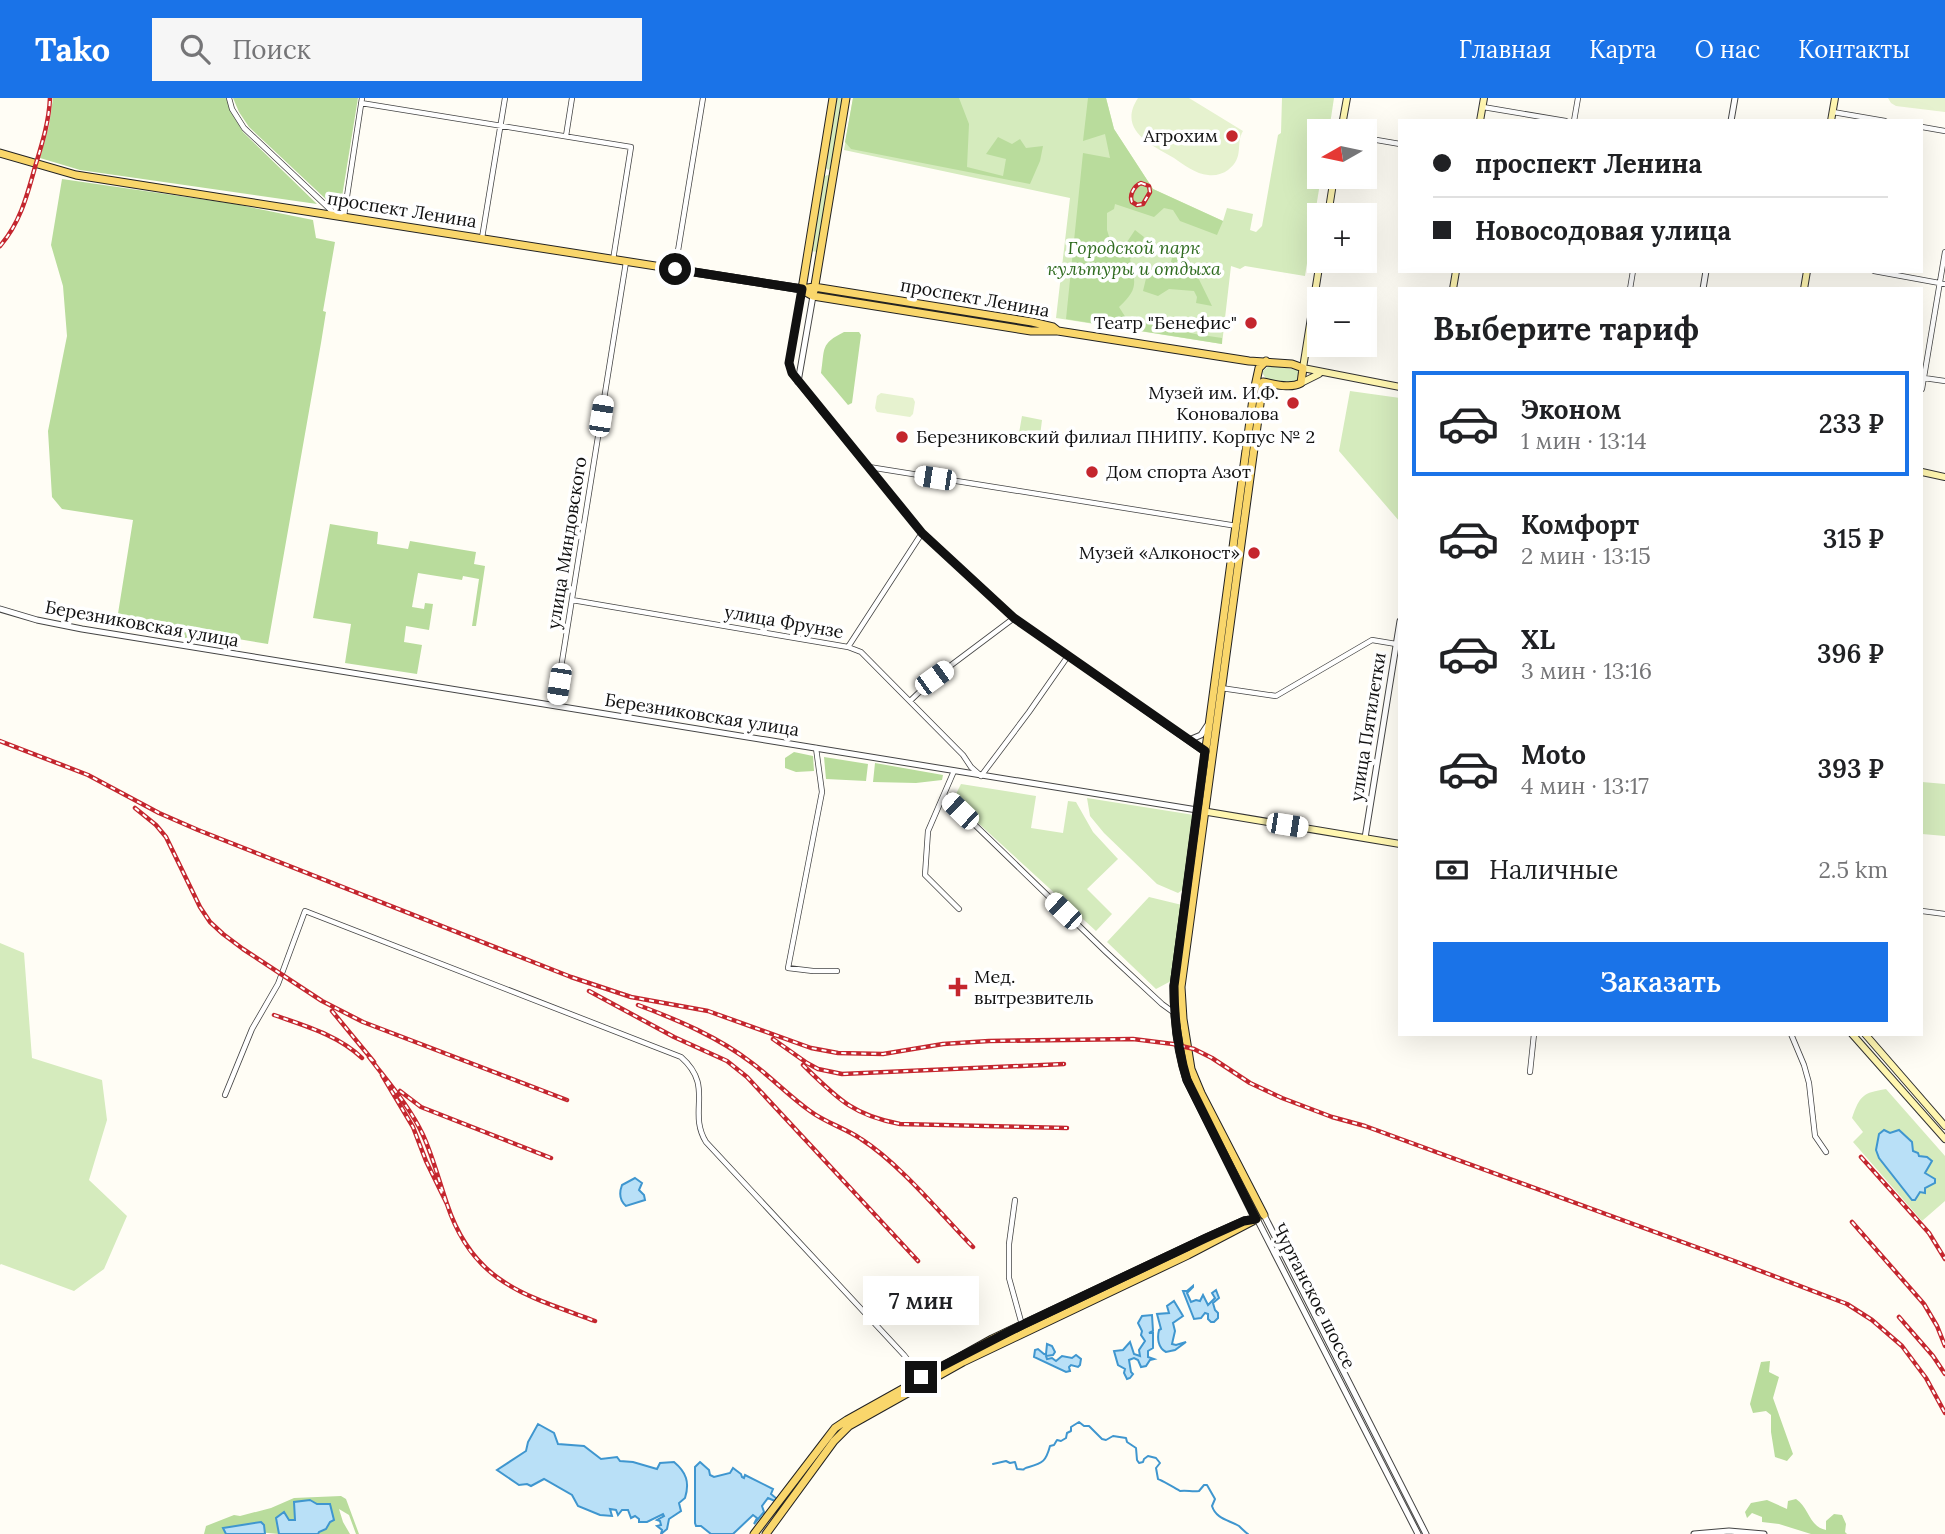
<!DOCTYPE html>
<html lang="ru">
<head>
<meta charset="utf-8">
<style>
	body { margin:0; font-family:Lora,serif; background:#f6f6f6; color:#202124; height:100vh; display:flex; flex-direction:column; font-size:26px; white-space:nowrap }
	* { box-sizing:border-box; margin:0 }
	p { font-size:23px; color:#757577 }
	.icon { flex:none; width:38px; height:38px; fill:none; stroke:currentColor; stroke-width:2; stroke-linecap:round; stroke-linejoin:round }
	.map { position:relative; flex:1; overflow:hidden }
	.drawer { position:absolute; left:1398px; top:189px; width:525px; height:749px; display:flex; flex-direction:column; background:#fff; border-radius:0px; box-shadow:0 7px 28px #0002 }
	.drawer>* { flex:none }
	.guide { position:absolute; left:1398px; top:21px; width:525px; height:154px; border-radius:0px; box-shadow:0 7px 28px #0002; display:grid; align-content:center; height:154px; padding:0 35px; background:#fff }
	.needle { width:46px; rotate:261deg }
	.buttons { position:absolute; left:1307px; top:21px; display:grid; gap:14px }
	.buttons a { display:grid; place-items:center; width:70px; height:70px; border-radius:0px; background:#fff; box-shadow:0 7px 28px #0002; font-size:35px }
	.end { position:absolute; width:32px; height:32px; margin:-16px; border:9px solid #111; background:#fff; box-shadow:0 0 0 4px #fff }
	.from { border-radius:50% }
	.bubble { position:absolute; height:49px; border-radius:0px; background:#fff; box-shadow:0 7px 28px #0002; font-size:23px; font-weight:600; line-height:49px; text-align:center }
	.car { position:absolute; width:21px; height:42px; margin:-21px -10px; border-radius:9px; box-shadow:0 0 5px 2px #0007; background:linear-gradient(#fff 24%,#345 0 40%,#fff 0 76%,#345 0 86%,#fff 0) }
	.guide b { display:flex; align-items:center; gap:24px; height:66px; font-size:26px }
	.guide b+b { border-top:2px solid #e0e0e0 }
	.guide i { width:18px; height:18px; background:#202124 }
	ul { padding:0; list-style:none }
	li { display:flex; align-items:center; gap:21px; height:105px; margin:0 14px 10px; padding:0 21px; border:4px solid transparent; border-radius:0px }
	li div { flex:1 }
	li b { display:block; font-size:26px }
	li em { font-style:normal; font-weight:600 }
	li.active { border-color:#1a73e8 }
	li>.icon { width:63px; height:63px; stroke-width:1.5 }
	h2 { padding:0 35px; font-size:32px; line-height:84px }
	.pay { display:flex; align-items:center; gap:18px; height:77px; padding:0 35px; font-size:26px }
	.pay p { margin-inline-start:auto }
	.primary-button { display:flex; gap:14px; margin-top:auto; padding:14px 35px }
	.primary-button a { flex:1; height:80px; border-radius:0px; background:#1a73e8; color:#fff; font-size:28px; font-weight:600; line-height:80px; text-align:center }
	header { display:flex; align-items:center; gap:42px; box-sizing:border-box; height:98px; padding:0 35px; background:#1a73e8; color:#fff }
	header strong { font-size:33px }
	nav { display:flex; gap:38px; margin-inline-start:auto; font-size:24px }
	.search { width:490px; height:63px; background:#f6f6f6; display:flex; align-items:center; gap:18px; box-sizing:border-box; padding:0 24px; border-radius:0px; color:#757577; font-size:26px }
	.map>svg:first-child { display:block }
	.green { fill:#d5ebbd }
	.forest { fill:#b9dc9c }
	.pitch { fill:#e6f2cf }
	.water { fill:#b9e0f7; stroke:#3f96cf; stroke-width:2 }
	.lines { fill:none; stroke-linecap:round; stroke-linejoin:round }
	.stream { stroke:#3f96cf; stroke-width:2 }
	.minor-casing { stroke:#444; stroke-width:6 }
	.tertiary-casing { stroke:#444; stroke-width:7 }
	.secondary-casing { stroke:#333; stroke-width:8 }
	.primary-casing { stroke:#222; stroke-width:9 }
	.minor { stroke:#fff; stroke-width:4.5 }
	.tertiary { stroke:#fff; stroke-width:5 }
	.secondary { stroke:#fff6b0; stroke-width:6 }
	.primary { stroke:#f9d66b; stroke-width:7 }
	.rail-casing { stroke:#c4262e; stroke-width:4.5 }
	.rail { stroke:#fff; stroke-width:2; stroke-dasharray:5; stroke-linecap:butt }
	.route { stroke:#111; stroke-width:9 }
	.poi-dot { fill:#c4262e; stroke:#fff; stroke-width:2.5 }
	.labels { text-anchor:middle; stroke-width:7; stroke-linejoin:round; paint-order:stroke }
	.poi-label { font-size:18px; fill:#111; stroke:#fff; text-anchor:end }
	.street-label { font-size:18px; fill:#111; stroke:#fff }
	.park-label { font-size:18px; font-style:italic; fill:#2f6b1f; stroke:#fff }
</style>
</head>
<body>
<header>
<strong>Tako</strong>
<div class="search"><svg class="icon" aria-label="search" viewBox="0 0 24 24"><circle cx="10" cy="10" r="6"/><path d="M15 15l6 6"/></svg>Поиск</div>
<nav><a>Главная</a><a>Карта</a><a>О нас</a><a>Контакты</a></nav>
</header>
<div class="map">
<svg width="1945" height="1436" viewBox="0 0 1945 1436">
	<rect width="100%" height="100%" fill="#fffdf5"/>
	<path class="green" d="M836,0H843L831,70L828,72L825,69Z
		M853,0H1106L1114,31L1153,91L1223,123L1227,110L1253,116L1250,132L1256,134L1262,128L1278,37L1281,35L1282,0H1334L1329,33H1320V79H1321L1305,178L1245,168L1240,171L1231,168L1222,246L1056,220L1070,100L844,52Z
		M828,77L830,78L817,154L811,153L824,78Z
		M1270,267L1297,272L1299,275L1297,284L1292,286L1266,281L1263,276V273Z
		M1350,293L1400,300V424L1339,353Z
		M1022,318L1042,322L1040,338L1019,335Z
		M1922,684L1945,686V738L1922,736Z
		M961,686L1036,698L1031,730L1063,735L1068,703L1076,704L1093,734L1118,761L1087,791L1112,816L1096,833L953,702Z
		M1087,700L1194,717L1184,791L1178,795L1157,786L1104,735L1090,718Z
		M1149,799L1182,807L1171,883L1156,891L1107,844Z
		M0,845L24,855L32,960L102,982L107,1022L89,1082L127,1118L104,1171L74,1193L1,1166L0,1167Z
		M1886,991L1945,1058V1103L1922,1123L1853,1044L1863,1034L1852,1020C1860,997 1863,995 1886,991Z"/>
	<path class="forest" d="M53,0H226L233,17L243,34L317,106L80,72L40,60L49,28Z
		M233,0H358L341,105L331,106L249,29L239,14Z
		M853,0H959L969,26L967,69L1003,78L1006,61L986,56L998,39L1012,46L1020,41L1026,50L1043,48L1040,63L1030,86L851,51L845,44Z
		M1088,0H1106L1114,31L1153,91L1223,123L1217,137L1180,123L1173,112L1164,110L1154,119L1115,106L1114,111L1107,115V132L1112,148L1123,150L1135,132L1144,139L1138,153L1130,161C1136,186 1138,191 1119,209L1126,220L1195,236L1222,240V246L1066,221L1083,55L1110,60L1105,36L1083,43Z
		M62,81L235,106L313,122L316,140L335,144L323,213L326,214L321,245L268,546L208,536L203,543L116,528L133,422L62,411L52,399L48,333L67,238L63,188L51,147Z
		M1175,146L1189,161L1212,208L1196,205L1197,199L1194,193L1169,191L1158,198L1143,193L1148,172L1171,164Z
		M844,234H859L861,237L852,305L848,307L821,275C825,250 820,246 844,234Z
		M330,426L378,434L377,446L408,451L410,443L476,454L474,466L485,468L476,528H472L479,481L463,478L462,482L418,475L412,509L424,511L425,505L433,506L429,532L406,528L404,544L422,547L417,576L345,565L351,526L313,520Z
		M794,654L813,658L814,673L796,674L785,670V660Z
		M824,659L868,666L866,683L826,681Z
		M875,665L943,677L942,682L916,685L873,684Z
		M1770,1263L1769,1274L1779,1279L1773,1300L1793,1356L1787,1363L1775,1359L1771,1334V1317L1766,1313L1753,1315L1750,1306L1761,1264Z
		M341,1398L346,1401L359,1436H356L349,1417L339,1411L343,1424L350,1436H318V1434L326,1431L330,1424L295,1422L277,1426L279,1436L223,1431L226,1436H204L206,1428L234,1417L240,1418L271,1410L294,1400Z
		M1796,1401C1809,1409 1809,1429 1826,1432V1423L1834,1416L1842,1417L1846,1426L1845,1434L1847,1436H1811L1779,1426L1762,1424V1419L1752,1415L1747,1420L1745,1414L1751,1405L1767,1402L1787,1411L1788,1403Z"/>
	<path class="pitch" d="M1138,0H1189L1243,33C1235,46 1245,59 1228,72C1223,76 1215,78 1208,77C1196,76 1184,67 1174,60C1151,47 1117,32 1138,0Z
		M1888,0H1945V14L1896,8L1891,5Z
		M881,295L913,300L915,304L913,316L910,319L877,314L875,310L877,298Z"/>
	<path class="water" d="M1884,1032L1890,1035L1899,1032L1912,1044L1913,1053L1918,1055L1919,1058L1927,1059L1932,1063L1925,1075L1935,1081V1085L1925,1090V1095L1920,1094L1915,1102H1912L1879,1060L1876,1052L1879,1036Z
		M635,1080L642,1085L639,1092L644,1097L645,1102L626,1108C619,1102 619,1095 622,1087Z
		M1193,1188V1189L1187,1195L1191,1204L1196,1202L1200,1203L1203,1197L1208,1207L1215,1200L1212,1195L1216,1192L1219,1200L1213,1205L1215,1212L1218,1215V1220L1214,1224H1211L1208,1221V1216L1205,1215L1201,1220L1194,1221L1183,1193H1187Z
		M1174,1203L1183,1218L1173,1225L1175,1233L1172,1246L1176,1247L1186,1244L1175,1252L1166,1254C1158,1250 1157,1240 1159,1232L1161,1231L1157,1216L1169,1215L1167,1208Z
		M1152,1217L1153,1233L1149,1235H1153V1250L1148,1253V1259L1154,1261L1150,1262L1146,1268L1141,1269L1138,1262L1134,1260L1129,1262L1131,1274L1133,1276L1130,1280L1127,1281L1124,1275L1125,1271L1118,1267L1114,1253L1123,1252L1130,1244L1134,1256L1140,1258L1139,1252L1145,1243L1141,1237L1142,1233L1138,1225L1142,1218Z
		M1047,1246L1052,1248L1055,1254L1053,1257L1046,1258L1047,1261L1052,1260L1056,1263L1062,1258L1072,1260L1076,1257L1081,1261L1080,1267L1078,1269L1071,1267L1069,1269L1070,1273L1066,1274L1034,1259L1035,1252L1038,1251L1044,1256H1046Z
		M538,1326L554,1335L558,1346L584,1348L601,1361L617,1359L620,1363L633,1364L657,1371L660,1365L674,1364C686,1374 690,1384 685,1400L679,1405L681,1413L669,1421L667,1431L661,1436L662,1432L657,1428L661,1427L660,1423L657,1422L664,1418L663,1416L647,1424H639V1421L635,1418L631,1420L628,1412H622L618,1417L616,1412L610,1411L612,1418L600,1417L578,1408L572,1397L544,1381L531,1388L527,1386L519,1387L497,1372L526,1353L528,1344Z
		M700,1364L709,1372L710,1377L714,1379L730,1375L733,1370L741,1376L742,1379L744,1380L745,1377L773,1391L771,1396L777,1401L775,1403L768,1400L762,1408L764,1414L754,1426L757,1420L753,1417L733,1436H711L701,1428H696L695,1425V1369Z
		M310,1402L317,1406H330L334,1422L330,1424L326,1431L319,1434L318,1436H279L276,1420L284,1414L289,1422H295L294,1404Z
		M261,1424L264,1427L265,1436H226L223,1430Z"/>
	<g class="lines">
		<path class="stream" d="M993,1366L1006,1363L1010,1365L1015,1364L1017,1371C1030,1372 1018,1372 1029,1369C1043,1365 1046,1363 1050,1348L1054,1347L1057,1342L1061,1343L1066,1340L1067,1335L1071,1333V1329L1079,1324L1084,1328H1089L1102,1341L1106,1342L1113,1338L1126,1340L1127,1344L1136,1350L1137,1362L1139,1365L1143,1364L1144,1361L1148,1358L1156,1360L1160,1365L1156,1370L1158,1381C1161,1382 1177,1391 1180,1393C1187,1392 1192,1394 1199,1393L1204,1387H1207L1215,1401L1212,1408C1216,1421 1229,1422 1239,1428C1242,1431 1245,1434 1248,1436"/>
		<defs>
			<path id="minor" d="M229,0L232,11L244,30L336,117
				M361,5L631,49L613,162
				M1483,9L1566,23
				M1833,14L1885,23
				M1574,23L1578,0
				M1922,29L1945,33
				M566,38L572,0
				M1365,40L1400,46
				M344,118L362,0
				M482,140L505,0
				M675,171L703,0
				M1874,173L1945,186
				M1630,191L1633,173
				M1924,280L1945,283
				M1922,291L1945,154
				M869,369L1237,428
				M572,502L848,549L861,554L963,657L971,669L981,678L1029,614L1068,558
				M848,549L922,435
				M1221,590L1276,598L1372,542L1396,546
				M910,603L934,580L1014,520
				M555,607L626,164
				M816,650L822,694L788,870L813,873H837
				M954,673L928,733L925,777L959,811
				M944,697L1106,854L1162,906L1173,914
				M1922,813L1945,816
				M1791,936L1804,967L1809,985L1815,1038L1826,1054
				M1530,974L1534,936
				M225,997L252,931L278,886L305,813L681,959C715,989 687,1013 706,1044L904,1257L921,1279
				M1015,1102L1009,1146V1180L1022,1227"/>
			<path id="tertiary" d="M1731,23L1735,0
				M802,191L789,266L792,276L922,435L1014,520L1206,655
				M1703,191L1706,173
				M798,284L813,198
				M0,511L37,522L82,531L1197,712
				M1189,642L1201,637L1207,628
				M1365,740L1400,523
				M1264,1117L1426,1436
				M1257,1121L1418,1436
				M1694,1436L1729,1433L1764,1436"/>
			<path id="secondary" d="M1480,23L1484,0
				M1831,23L1835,0
				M1341,33L1347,0
				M1328,117L1334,79
				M1320,163L1303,270L1400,289
				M1453,191L1456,173
				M1804,191L1807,173
				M1301,285L1319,276
				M1922,374L1945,379
				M1202,713L1400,746
				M1852,936L1945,1041
				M1865,936L1945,1028"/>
			<path id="primary" d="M0,55L76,77L802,191L814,189L1032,224L1053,229L1058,233
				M802,191L833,0
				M802,192L813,198L1031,233H1058L1249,263L1292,266L1303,270L1301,285C1290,291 1275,286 1263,284
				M814,193L846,0
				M1263,284L1181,889L1183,921L1191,971L1201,995L1264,1117
				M1257,1121L1187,982C1177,952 1174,919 1174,888L1254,293L1259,270L1266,263
				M754,1436L825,1343L835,1330L847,1322L992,1241L1206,1140L1244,1123L1257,1121
				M766,1436L834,1343L849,1328L963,1264L1188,1157L1253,1123"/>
		</defs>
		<use href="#minor" class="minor-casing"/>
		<use href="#tertiary" class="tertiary-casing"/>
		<use href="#secondary" class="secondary-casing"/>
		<use href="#primary" class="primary-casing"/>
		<use href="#minor" class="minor"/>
		<use href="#tertiary" class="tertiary"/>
		<use href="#secondary" class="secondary"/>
		<use href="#primary" class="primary"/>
		<defs>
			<path id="rail" d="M1141,85L1149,88L1150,94L1143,106L1137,107L1132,104C1129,97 1134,88 1141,85Z
				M0,148C20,125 27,98 35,69C42,46 49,24 50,0
				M0,643L88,677L159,715L198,732L571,879L631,899L708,913L811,950L838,955L883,956L943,946L989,943L1133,941L1173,946L1194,951L1212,960L1250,985L1282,1000L1332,1019L1365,1028L1737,1164L1847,1206L1872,1222L1902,1248L1926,1280L1945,1315
				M135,710L156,727L166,739L200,809L210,824L223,836L243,851L322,903L363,924L567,1002
				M589,893L674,939L727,963L747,979L918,1163
				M638,907C678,922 718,939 752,965C772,980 789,998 810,1013C826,1025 845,1030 861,1041C900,1066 940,1115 973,1149
				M332,913L374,964
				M274,917C305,928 338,937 362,960
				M773,941L807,965L818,971L842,976L1064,966
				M369,959C388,984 410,1009 423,1037C433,1059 439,1083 447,1106L426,1063L413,1029L382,977
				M803,967C837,1000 852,1017 900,1026L1067,1030
				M400,993L421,1009L551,1060
				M1861,1059L1929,1135L1945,1161
				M447,1106C473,1185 525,1197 595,1223
				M1852,1124L1924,1206L1937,1228L1945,1248
				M1899,1219L1933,1258L1945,1276"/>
		</defs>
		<use href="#rail" class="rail-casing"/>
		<use href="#rail" class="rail"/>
	</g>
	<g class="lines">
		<path class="route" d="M675,171L802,191L789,265L792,275L922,435L1014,520L1205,653L1174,888C1174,919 1178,952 1187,982L1256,1121L1244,1123L1206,1140L1022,1227L921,1279"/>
	</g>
	<g class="poi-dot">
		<circle cx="1232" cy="38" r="7"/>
		<circle cx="1251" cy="225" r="7"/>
		<circle cx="1293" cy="305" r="7"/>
		<circle cx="902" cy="339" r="7"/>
		<circle cx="1092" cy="374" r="7"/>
		<circle cx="1254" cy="455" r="7"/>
		<path d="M954.5 878.5h7v7h7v7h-7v7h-7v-7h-7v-7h7z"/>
	</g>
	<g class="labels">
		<g class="poi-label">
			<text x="1218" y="44">Агрохим</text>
			<text x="1237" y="231">Театр "Бенефис"</text>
			<text x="1279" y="301">Музей им. И.Ф.<tspan x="1279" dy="21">Коновалова</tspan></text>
			<text x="916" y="345" text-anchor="start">Березниковский филиал ПНИПУ. Корпус № 2</text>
			<text x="1106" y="380" text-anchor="start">Дом спорта Азот</text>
			<text x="1240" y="461">Музей «Алконост»</text>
			<text x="974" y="885" text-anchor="start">Мед.<tspan x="974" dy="21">вытрезвитель</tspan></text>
		</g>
		<g class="street-label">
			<text transform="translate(402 112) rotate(9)" y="6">проспект Ленина</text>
			<text transform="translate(975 200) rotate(10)" y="6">проспект Ленина</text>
			<text transform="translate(567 445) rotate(-81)" y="6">улица Миндовского</text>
			<text transform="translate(784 524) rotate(10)" y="6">улица Фрунзе</text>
			<text transform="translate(142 526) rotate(10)" y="6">Березниковская улица</text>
			<text transform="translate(702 617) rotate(9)" y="6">Березниковская улица</text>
			<text transform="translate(1368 629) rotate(-81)" y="6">улица Пятилетки</text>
			<text transform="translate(1314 1198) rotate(63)" y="6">Чуртанское шоссе</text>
		</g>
		<g class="park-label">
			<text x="1134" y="156">Городской парк<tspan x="1134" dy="21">культуры и отдыха</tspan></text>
		</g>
	</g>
</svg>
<div class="buttons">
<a><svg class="needle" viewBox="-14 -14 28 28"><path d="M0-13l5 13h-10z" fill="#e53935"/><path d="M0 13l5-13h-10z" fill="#757577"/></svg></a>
<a>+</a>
<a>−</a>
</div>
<i class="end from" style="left:675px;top:171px"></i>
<i class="end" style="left:921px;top:1279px"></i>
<div class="bubble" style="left:863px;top:1178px;width:116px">7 мин</div>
<i class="car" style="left:601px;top:318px;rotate:9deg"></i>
<i class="car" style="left:935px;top:380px;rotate:279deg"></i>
<i class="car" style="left:934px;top:580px;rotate:54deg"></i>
<i class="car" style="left:559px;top:586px;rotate:189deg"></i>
<i class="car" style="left:960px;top:713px;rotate:314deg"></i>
<i class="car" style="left:1287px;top:727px;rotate:99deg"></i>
<i class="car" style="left:1063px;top:813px;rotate:314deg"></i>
<div class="guide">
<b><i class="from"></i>проспект Ленина</b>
<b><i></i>Новосодовая улица</b>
</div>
<section class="drawer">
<h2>Выберите тариф</h2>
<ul>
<li class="active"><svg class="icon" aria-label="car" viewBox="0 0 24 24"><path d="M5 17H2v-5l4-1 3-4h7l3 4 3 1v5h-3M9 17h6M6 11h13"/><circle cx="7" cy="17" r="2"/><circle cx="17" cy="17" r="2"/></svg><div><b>Эконом</b><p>1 мин · 13:14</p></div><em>233 ₽</em></li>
<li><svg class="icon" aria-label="car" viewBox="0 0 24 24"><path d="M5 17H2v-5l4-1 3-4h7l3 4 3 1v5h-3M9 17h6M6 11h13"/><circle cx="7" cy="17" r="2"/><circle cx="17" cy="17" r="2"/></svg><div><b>Комфорт</b><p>2 мин · 13:15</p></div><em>315 ₽</em></li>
<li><svg class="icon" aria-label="car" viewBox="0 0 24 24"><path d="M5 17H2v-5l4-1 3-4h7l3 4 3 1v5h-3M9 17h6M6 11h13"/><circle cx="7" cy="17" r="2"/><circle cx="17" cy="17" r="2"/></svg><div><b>XL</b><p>3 мин · 13:16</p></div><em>396 ₽</em></li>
<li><svg class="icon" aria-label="car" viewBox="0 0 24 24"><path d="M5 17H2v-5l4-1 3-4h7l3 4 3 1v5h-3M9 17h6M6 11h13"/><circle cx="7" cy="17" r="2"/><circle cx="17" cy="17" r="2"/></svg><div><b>Moto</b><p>4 мин · 13:17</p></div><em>393 ₽</em></li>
</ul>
<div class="pay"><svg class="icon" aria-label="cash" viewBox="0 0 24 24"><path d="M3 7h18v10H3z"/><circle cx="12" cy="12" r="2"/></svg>Наличные<p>2.5 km</p></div>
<div class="primary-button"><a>Заказать</a></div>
</section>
</div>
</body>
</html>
